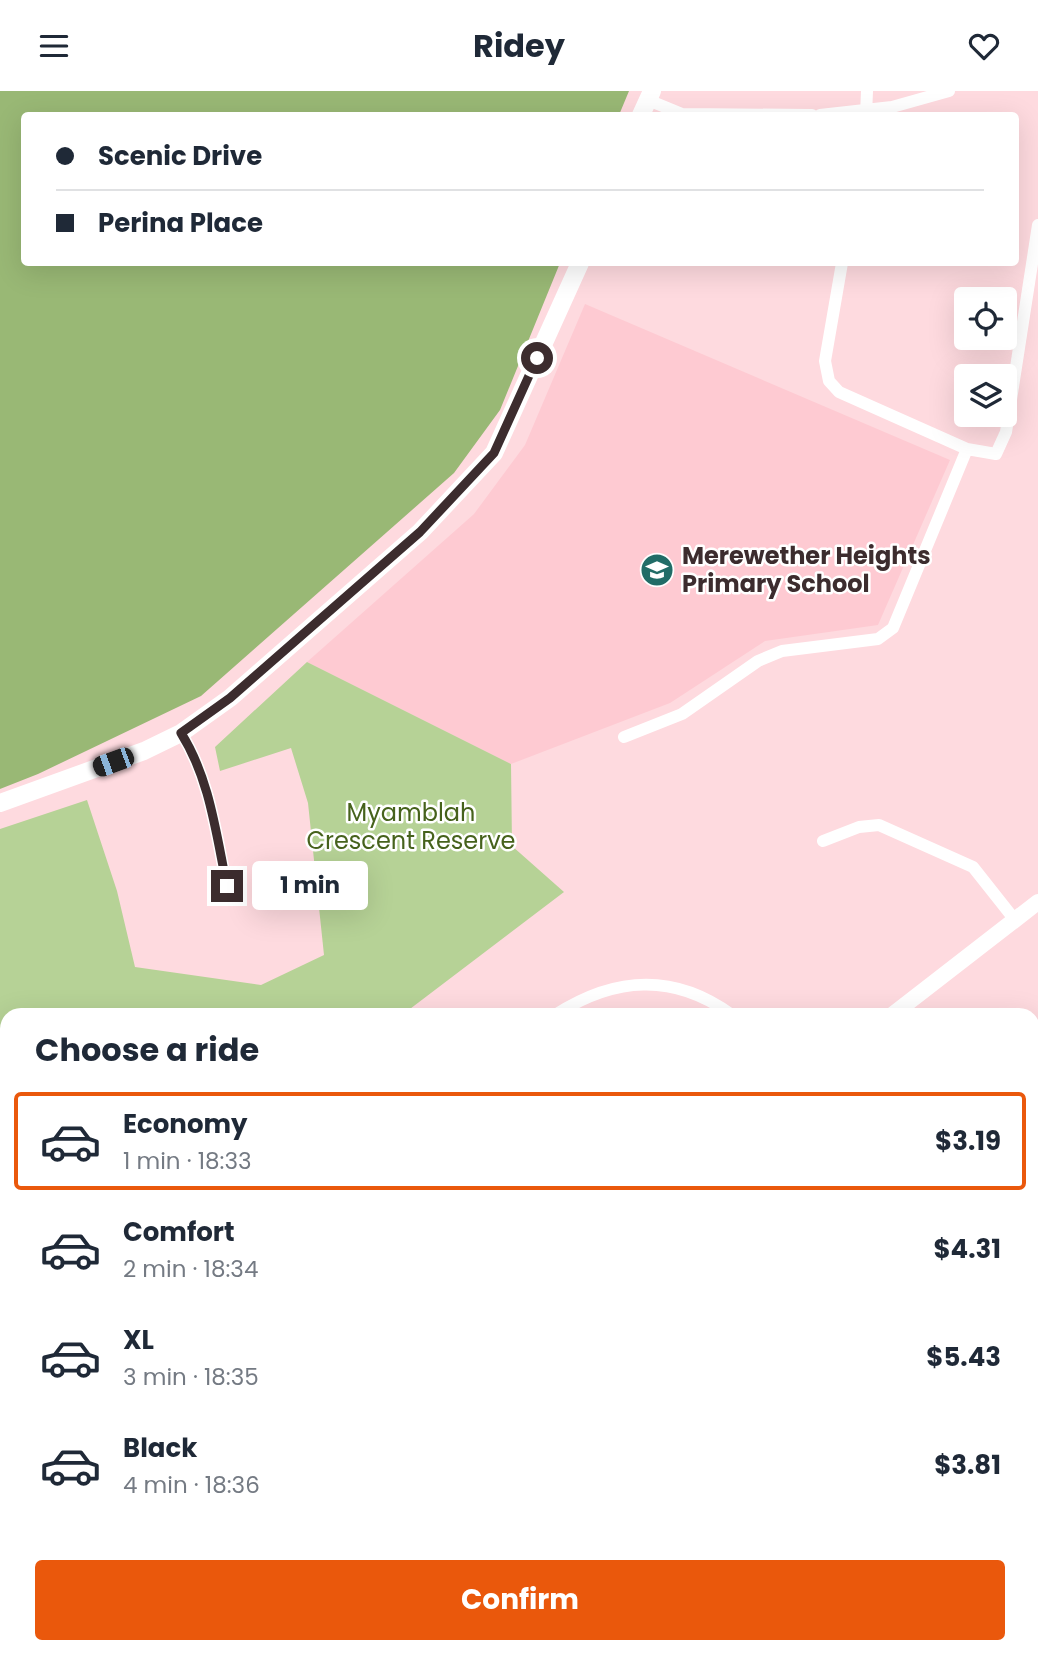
<!DOCTYPE html>
<html lang="en">
<head>
<meta charset="utf-8">
<style>
	body { margin:0; font-family:Poppins,sans-serif; background:#f6f6f7; color:#1f2937; height:100vh; display:flex; flex-direction:column; font-size:26px; white-space:nowrap }
	* { box-sizing:border-box; margin:0 }
	p { font-size:23px; color:#747a83 }
	.icon { flex:none; width:38px; height:38px; fill:none; stroke:currentColor; stroke-width:2; stroke-linecap:round; stroke-linejoin:round }
	.map { position:relative; flex:1; overflow:hidden }
	.details { position:absolute; left:0px; top:917px; width:1040px; height:646px; display:flex; flex-direction:column; background:#fff; border-radius:21px 21px 0 0; box-shadow:0 7px 28px #0002 }
	.details>* { flex:none }
	.guide { position:absolute; left:21px; top:21px; width:998px; height:154px; border-radius:7px; box-shadow:0 7px 28px #0002; display:grid; align-content:center; height:154px; padding:0 35px; background:#fff }
	.fabs { position:absolute; left:954px; top:196px; display:grid; gap:14px }
	.fabs a { display:grid; place-items:center; width:63px; height:63px; border-radius:7px; background:#fff; box-shadow:0 7px 28px #0002; font-size:35px }
	.end { position:absolute; width:32px; height:32px; margin:-16px; border:9px solid #3c2c2e; background:#fff; box-shadow:0 0 0 4px #fff }
	.from { border-radius:50% }
	.bubble { position:absolute; height:49px; border-radius:7px; background:#fff; box-shadow:0 7px 28px #0002; font-size:23px; font-weight:700; line-height:49px; text-align:center }
	.car { position:absolute; width:21px; height:42px; margin:-21px -10px; border-radius:9px; box-shadow:0 0 5px 2px #0007; background:linear-gradient(#222 24%,#8ab4d8 0 40%,#222 0 76%,#8ab4d8 0 86%,#222 0) }
	.guide b { display:flex; align-items:center; gap:24px; height:66px; font-size:26px }
	.guide b+b { border-top:2px solid #e0e1e3 }
	.guide i { width:18px; height:18px; background:#1f2937 }
	ul { padding:0; list-style:none }
	li { display:flex; align-items:center; gap:21px; height:98px; margin:0 14px 10px; padding:0 21px; border:4px solid transparent; border-radius:7px }
	li div { flex:1 }
	li b { display:block; font-size:26px }
	li em { font-style:normal; font-weight:700 }
	li.active { border-color:#ea580c }
	li>.icon { width:63px; height:63px; stroke-width:1.5 }
	h2 { padding:0 35px; font-size:32px; line-height:84px }
	.button { display:flex; gap:14px; margin-top:auto; padding:14px 35px }
	.button a { flex:1; height:80px; border-radius:7px; background:#ea580c; color:#fff; font-size:28px; font-weight:700; line-height:80px; text-align:center }
	header { display:flex; justify-content:space-between; align-items:center; height:91px; padding:0 35px; background:#fff; font-size:32px; font-weight:700 }
	.map>svg:first-child { display:block }
	.built { fill:#fecad2 }
	.green { fill:#b6d296 }
	.forest { fill:#99b875 }
	.lines { fill:none; stroke-linecap:round; stroke-linejoin:round }
	.service { stroke:#fff; stroke-width:6 }
	.minor { stroke:#fff; stroke-width:12 }
	.tertiary { stroke:#fff; stroke-width:16 }
	.secondary { stroke:#fff; stroke-width:18 }
	.trunk { stroke:#fff; stroke-width:21 }
	.route { stroke:#3c2c2e; stroke-width:9 }
	.labels { text-anchor:middle; stroke-width:5; stroke-linejoin:round; paint-order:stroke }
	.poi-label { font-size:24px; font-weight:bold; fill:#3c2c2e; stroke:#fff; text-anchor:start }
	.park-label { font-size:24px; fill:#46621c; stroke:#fff }
</style>
</head>
<body>
<header><svg class="icon" aria-label="menu" viewBox="0 0 24 24"><path d="M4 6h16M4 12h16M4 18h16"/></svg>Ridey<svg class="icon" aria-label="heart" viewBox="0 0 24 24"><path d="M12 20l-8-8c-3-5 5-10 8-4 3-6 11-1 8 4z"/></svg></header>
<div class="map">
<svg width="1038" height="1562" viewBox="0 0 1038 1562">
	<rect width="100%" height="100%" fill="#fedadf"/>
	<path class="built" d="M585,213L950,369L878,534L765,550L670,612L511,673L307,571L474,423L525,354Z"/>
	<path class="green" d="M307,571L511,673L512,755L564,801L402,924H7V1497L0,1495V738L87,709L117,800L135,876L261,894L324,864L308,712L291,657L220,680L215,656Z"/>
	<path class="forest" d="M0,0H629L619,24H24V172H560L500,319L454,382L201,605L38,683L0,698Z
		M1038,1049V1239L1033,1245L1032,1054Z
		M563,1556H725L723,1562H560Z"/>
	<g class="lines">
		<path class="service" d="M493,1562L495,1556"/>
		<path class="minor" d="M648,9L682,23L812,24
			M820,24L892,16L949,0
			M866,24L867,0
			M842,172L825,270L829,290L839,301L967,358L996,363L1006,341L1038,134
			M181,642C210,688 216,743 227,795
			M624,646L682,623L758,570L782,560L878,548L893,537L967,358
			M823,750L859,736L879,734L973,776L1015,829
			M555,924C614,886 673,881 732,924
			M1032,1385L1038,1378
			M224,1556L228,1562
			M941,1562V1556"/>
		<path class="tertiary" d="M892,924L1038,811
			M0,1515L7,1517
			M86,1556L92,1562
			M385,1562L387,1556"/>
		<path class="secondary" d="M641,24L652,0
			M0,712L144,660L181,642L230,607L420,441L494,362L580,172"/>
		<path class="trunk" d="M1032,1015L1038,1011
			M532,1562L534,1556"/>
	</g>
	<g class="lines">
		<path class="route" d="M227,795C216,743 210,688 181,642L230,607L420,441L494,362L537,267"/>
	</g>
	<defs>
		<symbol id="school-disc" viewBox="-11 -11 22 22"><circle r="9.5" fill="#216c67" stroke="#fff"/><path d="M0-5L7-2L0 1L-7-2ZM-4 1L0 2.5L4 1V4Q0 6-4 4Z" fill="#fff"/></symbol>
	</defs>
	<g fill-rule="evenodd">
		<use href="#school-disc" x="638" y="460" width="38" height="38"/>
	</g>
	<g class="labels">
		<g class="poi-label">
			<text x="682" y="473">Merewether Heights<tspan x="682" dy="28">Primary School</tspan></text>
		</g>
		<g class="park-label">
			<text x="411" y="730">Myamblah<tspan x="411" dy="28">Crescent Reserve</tspan></text>
		</g>
	</g>
</svg>
<div class="fabs">
<a><svg class="icon" aria-label="locate" viewBox="0 0 24 24"><circle cx="12" cy="12" r="6"/><path d="M12 2v4M12 18v4M2 12h4M18 12h4"/></svg></a>
<a><svg class="icon" aria-label="layers" viewBox="0 0 24 24"><path d="M12 4l9 5-9 5-9-5zM3 14l9 5 9-5"/></svg></a>
</div>
<i class="end from" style="left:537px;top:267px"></i>
<i class="end" style="left:227px;top:795px"></i>
<div class="bubble" style="left:252px;top:770px;width:116px">1 min</div>
<i class="car" style="left:113px;top:671px;rotate:250deg"></i>
<div class="guide">
<b><i class="from"></i>Scenic Drive</b>
<b><i></i>Perina Place</b>
</div>
<section class="details">
<h2>Choose a ride</h2>
<ul>
<li class="active"><svg class="icon" aria-label="car" viewBox="0 0 24 24"><path d="M5 17H2v-5l4-1 3-4h7l3 4 3 1v5h-3M9 17h6M6 11h13"/><circle cx="7" cy="17" r="2"/><circle cx="17" cy="17" r="2"/></svg><div><b>Economy</b><p>1 min · 18:33</p></div><em>$3.19</em></li>
<li><svg class="icon" aria-label="car" viewBox="0 0 24 24"><path d="M5 17H2v-5l4-1 3-4h7l3 4 3 1v5h-3M9 17h6M6 11h13"/><circle cx="7" cy="17" r="2"/><circle cx="17" cy="17" r="2"/></svg><div><b>Comfort</b><p>2 min · 18:34</p></div><em>$4.31</em></li>
<li><svg class="icon" aria-label="car" viewBox="0 0 24 24"><path d="M5 17H2v-5l4-1 3-4h7l3 4 3 1v5h-3M9 17h6M6 11h13"/><circle cx="7" cy="17" r="2"/><circle cx="17" cy="17" r="2"/></svg><div><b>XL</b><p>3 min · 18:35</p></div><em>$5.43</em></li>
<li><svg class="icon" aria-label="car" viewBox="0 0 24 24"><path d="M5 17H2v-5l4-1 3-4h7l3 4 3 1v5h-3M9 17h6M6 11h13"/><circle cx="7" cy="17" r="2"/><circle cx="17" cy="17" r="2"/></svg><div><b>Black</b><p>4 min · 18:36</p></div><em>$3.81</em></li>
</ul>
<div class="button"><a>Confirm</a></div>
</section>
</div>
</body>
</html>
